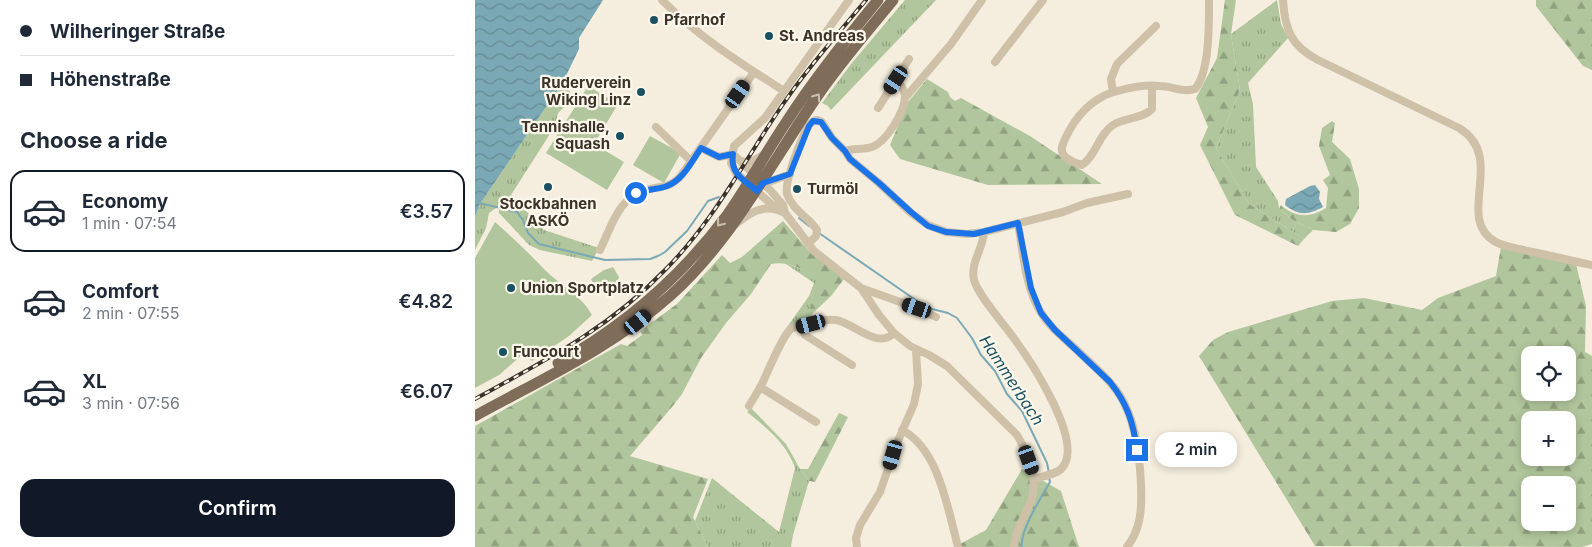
<!DOCTYPE html>
<html lang="en">
<head>
<meta charset="utf-8">
<style>
	body { margin:0; font-family:Inter,sans-serif; background:#f2f2f3; color:#1f2937; height:100vh; display:flex; flex-direction:column; font-size:19px; white-space:nowrap }
	* { box-sizing:border-box; margin:0 }
	p { font-size:16px; color:#747a83 }
	.icon { flex:none; width:28px; height:28px; fill:none; stroke:currentColor; stroke-width:2; stroke-linecap:round; stroke-linejoin:round }
	.map { position:relative; flex:1; overflow:hidden }
	.details { display:flex; flex-direction:column; background:#fff; width:475px }
	.details>* { flex:none }
	.top-card { display:grid; align-content:center; height:110px; padding:0 20px; background:#fff }
	.controls { position:absolute; left:1046px; top:346px; display:grid; gap:10px }
	.controls a { display:grid; place-items:center; width:55px; height:55px; border-radius:10px; background:#fff; box-shadow:0 2px 8px #0003; font-size:25px }
	.end { position:absolute; width:22px; height:22px; margin:-11px; border:6px solid #1a73e8; background:#fff; box-shadow:0 0 0 2px #fff }
	.from { border-radius:50% }
	.bubble { position:absolute; height:35px; border-radius:15px; background:#fff; box-shadow:0 2px 8px #0003; font-size:16px; font-weight:600; line-height:35px; text-align:center }
	.car { position:absolute; width:15px; height:30px; margin:-15px -8px; border-radius:6px; box-shadow:0 0 4px 1px #0007; background:linear-gradient(#222 24%,#8ab4d8 0 40%,#222 0 76%,#8ab4d8 0 86%,#222 0) }
	.top-card b { display:flex; align-items:center; gap:18px; height:48px; font-size:19px }
	.top-card b+b { border-top:1px solid #e0e1e3 }
	.top-card i { width:12px; height:12px; background:#1f2937 }
	ul { padding:0; list-style:none }
	li { display:flex; align-items:center; gap:15px; height:82px; margin:0 10px 8px; padding:0 10px; border:2px solid transparent; border-radius:15px }
	li div { flex:1 }
	li b { display:block; font-size:19px }
	li em { font-style:normal; font-weight:600 }
	li.current { border-color:#111827 }
	li>.icon { width:45px; height:45px; stroke-width:1.5 }
	h2 { padding:0 20px; font-size:22px; line-height:60px }
	.primary-button { display:flex; gap:10px; margin-top:auto; padding:10px 20px }
	.primary-button a { flex:1; height:58px; border-radius:15px; background:#111827; color:#fff; font-size:20px; font-weight:600; line-height:58px; text-align:center }
	main { display:flex; flex:1; min-height:0 }
	.map>svg:first-child { display:block }
	.grass { fill:url(#grass-tufts) }
	.forest { fill:url(#forest-firs); fill-rule:evenodd }
	.garden { fill:#b1c69c }
	.water { fill:url(#water-waves) }
	.lines { fill:none; stroke-linecap:round; stroke-linejoin:round }
	.stream { stroke:#7aa9b5; stroke-width:2 }
	.minor { stroke:#cfc0a8; stroke-width:8 }
	.primary { stroke:#7f6c59; stroke-width:11 }
	.rail-casing { stroke:#3b3229; stroke-width:4 }
	.rail { stroke:#fcf7eb; stroke-width:2; stroke-dasharray:5.5; stroke-linecap:butt }
	.oneway { stroke:#cabfb1 }
	.route { stroke:#1a73e8; stroke-width:6 }
	.poi-dot { fill:#1a5162; stroke:#fcf7eb; stroke-width:2 }
	.labels { text-anchor:middle; stroke-width:4.5; stroke-linejoin:round; paint-order:stroke }
	.poi-label { font-size:15px; font-weight:bold; fill:#3b3229; stroke:#fcf7eb; text-anchor:start }
	.water-label { font-size:16px; font-style:italic; fill:#1a5162; stroke:#fcf7eb }
</style>
</head>
<body>
<main>
<section class="details">
<div class="top-card">
<b><i class="from"></i>Wilheringer Straße</b>
<b><i></i>Höhenstraße</b>
</div>
<h2>Choose a ride</h2>
<ul>
<li class="current"><svg class="icon" aria-label="car" viewBox="0 0 24 24"><path d="M5 17H2v-5l4-1 3-4h7l3 4 3 1v5h-3M9 17h6M6 11h13"/><circle cx="7" cy="17" r="2"/><circle cx="17" cy="17" r="2"/></svg><div><b>Economy</b><p>1 min · 07:54</p></div><em>€3.57</em></li>
<li><svg class="icon" aria-label="car" viewBox="0 0 24 24"><path d="M5 17H2v-5l4-1 3-4h7l3 4 3 1v5h-3M9 17h6M6 11h13"/><circle cx="7" cy="17" r="2"/><circle cx="17" cy="17" r="2"/></svg><div><b>Comfort</b><p>2 min · 07:55</p></div><em>€4.82</em></li>
<li><svg class="icon" aria-label="car" viewBox="0 0 24 24"><path d="M5 17H2v-5l4-1 3-4h7l3 4 3 1v5h-3M9 17h6M6 11h13"/><circle cx="7" cy="17" r="2"/><circle cx="17" cy="17" r="2"/></svg><div><b>XL</b><p>3 min · 07:56</p></div><em>€6.07</em></li>
</ul>
<div class="primary-button"><a>Confirm</a></div>
</section>
<div class="map">
<svg width="1117" height="547" viewBox="0 0 1117 547">
	<defs>
		<pattern id="grass-tufts" width="24" height="20" patternUnits="userSpaceOnUse" patternTransform="scale(1.25)"><rect width="24" height="20" fill="#b1c69c"/><path d="M3 7l-1-3M5 7V3M7 7l1-3M15 17l-1-3M17 17v-4M19 17l1-3" fill="none" stroke="#91a17f"/></pattern>
		<pattern id="forest-firs" width="22" height="20" patternUnits="userSpaceOnUse" patternTransform="scale(1.25)"><rect width="22" height="20" fill="#b1c69c"/><path d="M5 1l3.5 6h-7zM16 11l3.5 6h-7z" fill="#91a17f"/></pattern>
		<pattern id="water-waves" width="16" height="10" patternUnits="userSpaceOnUse" patternTransform="scale(1.25)"><rect width="16" height="10" fill="#7aa9b5"/><path d="M0 5q4-4 8 0t8 0" fill="none" stroke="#658a93"/></pattern>
	</defs>
	<rect width="100%" height="100%" fill="#f5eede"/>
	<path class="grass" d="M430,0H461L356,110L353,106L347,103L376,64Z
		M802,0L806,24L813,38L773,83L778,104L781,167L803,201L804,209L818,220L838,230L829,239L774,204L741,148L765,90L756,34Z
		M88,82L96,93L97,99L83,113L80,126L36,195L69,230L124,248L117,261L65,250L54,245L24,213V206L14,213L11,228L0,250V217L5,204Z
		M308,262L331,271L343,280L336,297L339,303L332,314L329,315L327,325L310,330L334,296L339,283Z
		M276,408L311,444L325,469L334,481L318,535L316,547H233L220,521L237,478L304,532L320,468C312,444 291,427 272,412Z"/>
	<path class="forest" d="M750,0H761L756,34L765,90L741,148L774,204L829,239L823,246L760,215L725,145L733,127L721,98L742,58Z
		M1061,0H1117V70L1108,66L1061,6Z
		M452,79L473,92L475,97L480,101L486,98L555,136L627,184L513,185L425,159L415,145L433,102Z
		M857,121L860,123L857,142L875,159L884,189V208L875,224L861,232L838,230L818,220L804,209L806,205C820,218 836,218 851,208L853,188L848,180L855,175L844,146L847,128Z
		M308,221L335,252L369,279L356,296L335,316L341,320L327,325V317L332,313L338,303L336,297L342,280C329,269 314,261 296,264L276,294L251,323L226,358L207,394L197,407L155,456L233,479L218,517L233,547H0V426L146,344L152,346L167,335L165,331L202,304L247,255L255,263L267,257Z
		M1026,247L1101,264L1111,306L1110,352L1117,356V544L1107,547L840,546L724,356L738,340L753,332L857,301L889,298L947,310L963,298L1021,276ZM1055,355H1092V392H1055ZM1055,420H1092V458H1055ZM1055,485H1092V522H1055Z
		M364,413L373,417L340,482L334,481L325,469H333Z
		M547,469L586,491L604,547H486L485,544L511,530Z"/>
	<path class="garden" d="M113,86L143,104L119,144L149,162L132,190L71,153Z
		M175,136L206,153L189,183L158,165Z
		M20,222C38,238 54,253 70,270C85,285 107,296 117,315L94,336L57,361L48,354L24,375L0,388V258Z
		M138,267L144,277C142,287 131,291 123,295L116,279L129,270Z"/>
	<path class="water" d="M0,0H128L104,38V49L88,82L5,204L0,217Z
		M840,185L845,192L844,199L848,207C833,215 824,216 810,205L811,199L835,186Z"/>
	<g class="lines">
		<path class="stream" d="M0,202L42,212L48,220L53,233L64,244L130,260L175,259L183,256L190,252L212,231L233,201L244,197
			M324,218L334,226
			M344,233L442,301
			M447,304L457,309L473,313L482,318L497,338L506,355L520,371L532,394L547,411L572,463L574,473
			M547,547C544,532 567,496 575,482L574,478"/>
		<path class="minor" d="M187,0C222,36 267,64 309,91
			M808,0C810,30 816,46 843,60L984,128C1032,157 980,217 1019,241C1029,247 1042,248 1053,251C1074,255 1096,261 1117,265
			M681,26L642,64L636,79L638,92C654,88 669,84 685,86C696,86 709,93 720,89C735,72 734,22 734,0
			M520,62L568,0
			M638,92C615,100 600,117 590,139C588,144 585,149 588,154C591,160 601,163 607,165C621,156 623,135 638,125C650,117 668,119 677,109V86
			M430,98L476,44L507,0
			M403,108L421,80
			M181,127L216,161
			M226,148L244,157L258,154
			M370,151C379,148 388,150 397,147C411,142 430,112 430,96C429,89 426,84 421,80L434,59
			M258,154L296,191L308,205L310,213L339,251L386,288L404,315L419,333L435,346L454,355L472,366L542,435C555,457 565,482 554,506C548,520 540,532 539,547
			M264,160C274,165 279,161 288,155
			M288,183L294,182L315,174
			M310,213L303,210L261,173L256,163L259,146L290,118L374,0
			M543,223C548,252 550,286 565,311C574,327 589,338 602,350C616,364 633,377 644,394C661,420 665,455 666,486C667,508 666,529 652,547
			M261,224C274,214 285,205 302,210
			M509,232C508,249 495,263 499,280C503,295 528,323 538,337C555,360 610,442 587,468C581,475 567,476 559,479
			M333,244L341,236L342,230C334,217 318,211 312,194C309,183 327,134 335,124C338,121 338,121 342,120L347,122L357,138L370,151L375,159L404,183L436,213L453,225L471,232L492,234L509,232L588,212L612,203L653,194
			M125,250C136,228 143,198 170,190C184,186 193,189 205,177L279,72
			M386,288L442,308L461,317
			M326,327L330,335L377,365
			M285,387L341,422
			M274,406C278,399 282,393 286,386C291,376 308,334 316,329C320,326 326,327 331,325C341,323 350,318 361,320C379,323 402,350 419,333
			M427,430C464,449 473,510 483,547
			M382,547L381,538L385,525L405,492L422,443L439,404L443,384L441,350"/>
		<path class="primary" d="M83,363C149,326 208,275 253,214C274,184 291,152 312,121C339,79 371,39 403,0
			M0,416C67,379 138,347 196,295C258,239 294,166 341,98C364,64 392,32 418,0"/>
		<defs>
			<path id="rail" d="M0,399C71,360 133,329 190,270C237,223 267,165 304,110C330,71 361,36 391,0"/>
		</defs>
		<use href="#rail" class="rail-casing"/>
		<use href="#rail" class="rail"/>
	</g>
	<defs><path id="oneway-chevron" d="M-2-3.5L2.5 0L-2 3.5" fill="none" stroke-width="1.6" stroke-linecap="round" stroke-linejoin="round" transform="scale(1.25)"/></defs>
	<g class="oneway">
		<use href="#oneway-chevron" transform="translate(342 97) rotate(-55)"/>
		<use href="#oneway-chevron" transform="translate(245 223) rotate(129)"/>
	</g>
	<g class="lines">
		<path class="route" d="M161,193C171,189 182,190 192,186C208,180 217,161 226,148L244,157L258,154C255,174 268,179 282,191L288,183L315,174L334,126L338,121L346,122L357,138L370,151L375,159L404,183L436,212L453,226L471,232L499,234L543,223L556,288L566,313L580,330L635,382C653,405 658,422 662,450"/>
	</g>
	<g class="poi-dot">
		<circle cx="179" cy="20" r="5"/>
		<circle cx="294" cy="36" r="5"/>
		<circle cx="166" cy="92" r="5"/>
		<circle cx="145" cy="136" r="5"/>
		<circle cx="73" cy="187" r="5"/>
		<circle cx="322" cy="189" r="5"/>
		<circle cx="36" cy="288" r="5"/>
		<circle cx="28" cy="352" r="5"/>
	</g>
	<g class="labels">
		<g class="poi-label">
			<text x="189" y="25">Pfarrhof</text>
			<text x="304" y="41">St. Andreas</text>
			<text x="156" y="88" text-anchor="end">Ruderverein<tspan x="156" dy="17">Wiking Linz</tspan></text>
			<text x="135" y="132" text-anchor="end">Tennishalle,<tspan x="135" dy="17">Squash</tspan></text>
			<text x="332" y="194">Turmöl</text>
			<text x="73" y="209" text-anchor="middle">Stockbahnen<tspan x="73" dy="17">ASKÖ</tspan></text>
			<text x="46" y="293">Union Sportplatz</text>
			<text x="38" y="357">Funcourt</text>
		</g>
		<g class="water-label">
			<text transform="translate(537 380) rotate(57)" y="6">Hammerbach</text>
		</g>
	</g>
</svg>
<div class="controls">
<a><svg class="icon" aria-label="locate" viewBox="0 0 24 24"><circle cx="12" cy="12" r="6"/><path d="M12 2v4M12 18v4M2 12h4M18 12h4"/></svg></a>
<a>+</a>
<a>−</a>
</div>
<i class="end from" style="left:161px;top:193px"></i>
<i class="end" style="left:662px;top:450px"></i>
<div class="bubble" style="left:680px;top:432px;width:82px">2 min</div>
<i class="car" style="left:421px;top:80px;rotate:213deg"></i>
<i class="car" style="left:263px;top:94px;rotate:35deg"></i>
<i class="car" style="left:442px;top:308px;rotate:289deg"></i>
<i class="car" style="left:163px;top:322px;rotate:51deg"></i>
<i class="car" style="left:336px;top:324px;rotate:255deg"></i>
<i class="car" style="left:418px;top:455px;rotate:196deg"></i>
<i class="car" style="left:554px;top:460px;rotate:160deg"></i>
</div>
</main>
</body>
</html>
